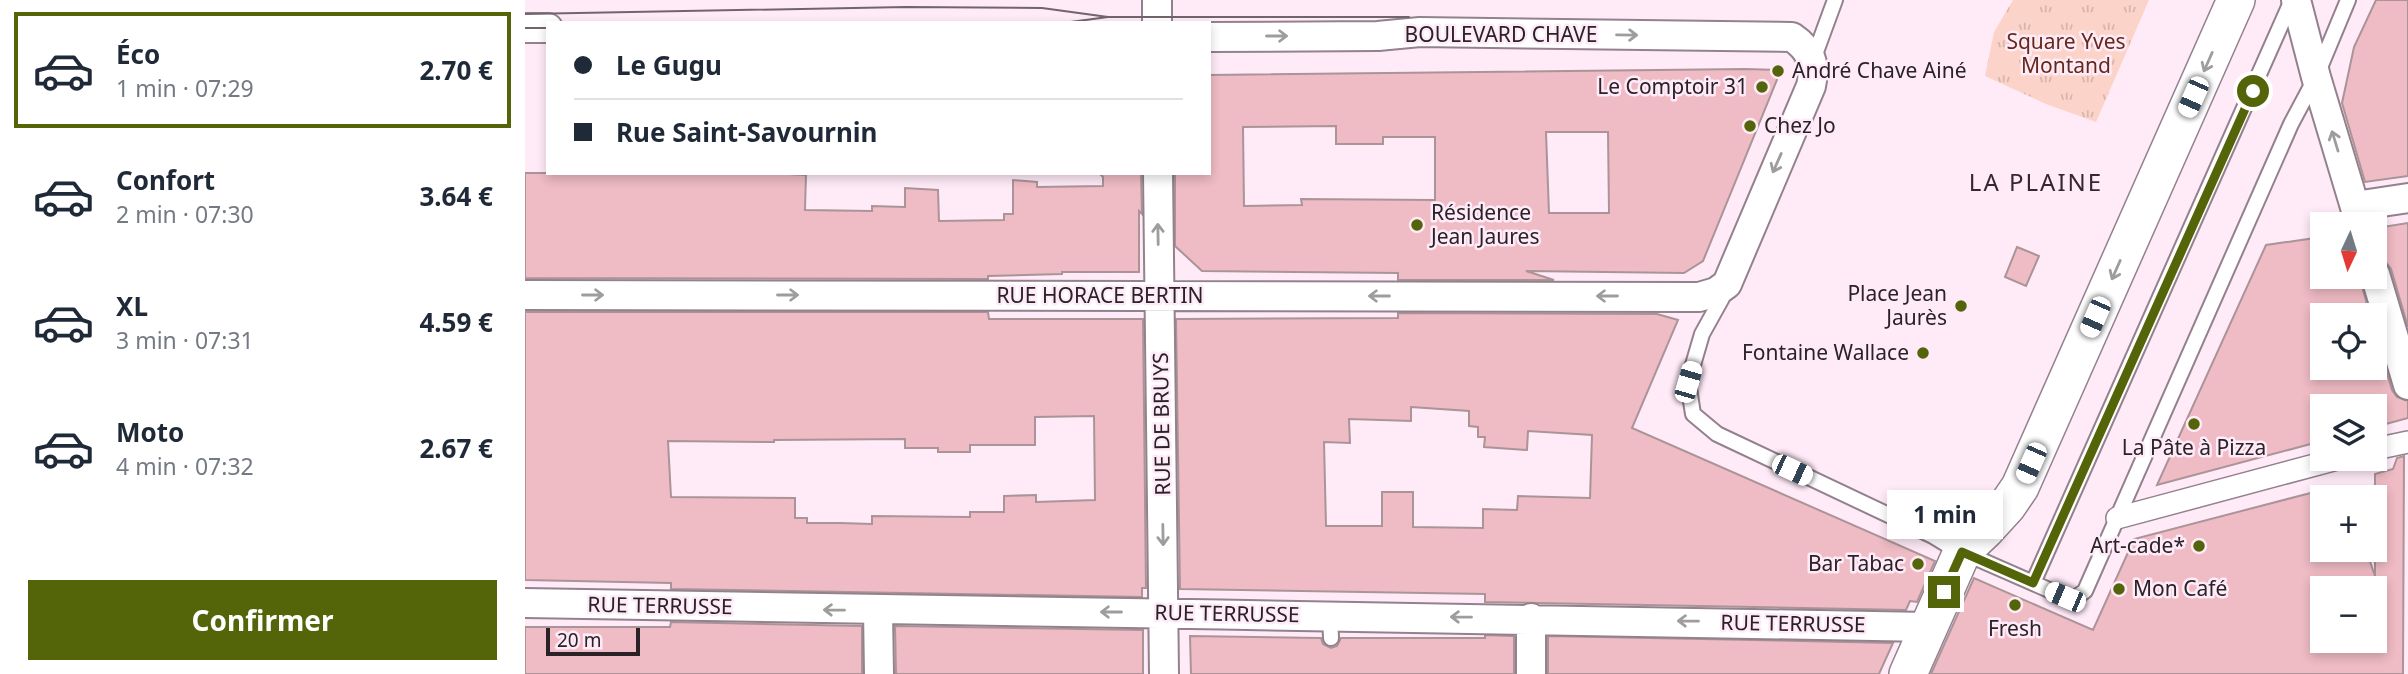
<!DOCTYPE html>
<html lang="fr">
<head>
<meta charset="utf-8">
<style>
	body { margin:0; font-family:"Noto Sans",sans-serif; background:#f6f6f7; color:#1f2937; height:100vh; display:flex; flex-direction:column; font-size:26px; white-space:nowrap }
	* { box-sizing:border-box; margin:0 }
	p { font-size:23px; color:#747a83 }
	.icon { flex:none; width:38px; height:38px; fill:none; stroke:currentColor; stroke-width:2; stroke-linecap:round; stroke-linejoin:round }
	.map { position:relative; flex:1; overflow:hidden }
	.side { display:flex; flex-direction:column; background:#fff; width:525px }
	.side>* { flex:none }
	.top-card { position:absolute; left:21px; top:21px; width:665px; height:154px; border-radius:0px; box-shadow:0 4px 10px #0003; display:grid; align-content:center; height:154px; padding:0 28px; background:#fff }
	.needle { width:46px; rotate:184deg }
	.controls { position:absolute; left:1785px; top:212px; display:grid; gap:14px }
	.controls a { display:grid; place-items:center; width:77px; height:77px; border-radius:0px; background:#fff; box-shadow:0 4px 10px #0003; font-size:35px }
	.scale { position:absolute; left:21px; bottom:18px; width:94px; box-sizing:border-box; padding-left:7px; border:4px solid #292227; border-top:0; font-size:19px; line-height:24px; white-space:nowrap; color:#292227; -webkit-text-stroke:5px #ffebf8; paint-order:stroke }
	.end { position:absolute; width:32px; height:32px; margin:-16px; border:9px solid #546409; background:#fff; box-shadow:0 0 0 4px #fff }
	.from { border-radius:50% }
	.bubble { position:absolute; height:49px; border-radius:0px; background:#fff; box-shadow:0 4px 10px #0003; font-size:23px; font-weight:700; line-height:49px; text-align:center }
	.car { position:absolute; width:21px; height:42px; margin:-21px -10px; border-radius:9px; box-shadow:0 0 5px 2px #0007; background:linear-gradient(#fff 24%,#345 0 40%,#fff 0 76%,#345 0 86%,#fff 0) }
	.top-card b { display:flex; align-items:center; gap:24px; height:66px; font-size:26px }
	.top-card b+b { border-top:2px solid #e0e1e3 }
	.top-card i { width:18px; height:18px; background:#1f2937 }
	ul { padding:12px 0 0; list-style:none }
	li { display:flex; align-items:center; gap:21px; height:116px; margin:0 14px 10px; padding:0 14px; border:4px solid transparent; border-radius:0px }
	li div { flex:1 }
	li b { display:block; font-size:26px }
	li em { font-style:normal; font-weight:700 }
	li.on { border-color:#546409 }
	li>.icon { width:63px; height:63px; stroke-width:1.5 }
	.cta { display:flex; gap:14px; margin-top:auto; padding:14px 28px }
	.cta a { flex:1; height:80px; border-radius:0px; background:#546409; color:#fff; font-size:28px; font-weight:700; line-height:80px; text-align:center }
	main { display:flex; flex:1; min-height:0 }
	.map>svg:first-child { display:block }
	.park { fill:url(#park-tufts) }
	.building { fill:#efbbc4; stroke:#aa9498; stroke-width:2; fill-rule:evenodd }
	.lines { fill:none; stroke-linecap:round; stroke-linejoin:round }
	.service-casing { stroke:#93818d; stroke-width:18 }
	.pedestrian-casing { stroke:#93818d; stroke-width:24 }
	.minor-casing { stroke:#93818d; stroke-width:32 }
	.tertiary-casing { stroke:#93818d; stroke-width:40 }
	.service { stroke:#fff; stroke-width:14 }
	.pedestrian { stroke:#fff; stroke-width:21 }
	.minor { stroke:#fff; stroke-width:28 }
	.tertiary { stroke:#fff; stroke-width:37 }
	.tram { stroke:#71656d; stroke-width:2 }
	.oneway { stroke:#9f9c9e }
	.route { stroke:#546409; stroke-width:9 }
	.poi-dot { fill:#546409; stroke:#ffebf8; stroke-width:2.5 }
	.labels { text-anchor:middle; stroke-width:5; stroke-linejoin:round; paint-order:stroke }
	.street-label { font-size:21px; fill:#292227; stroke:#ffebf8 }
	.park-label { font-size:21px; fill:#65291a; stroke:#ffebf8 }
	.poi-label { font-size:21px; fill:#292227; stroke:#ffebf8; text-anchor:end }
	.quarter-label { font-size:24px; letter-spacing:2px; fill:#352730; stroke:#ffebf8 }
</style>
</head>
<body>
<main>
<section class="side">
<ul>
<li class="on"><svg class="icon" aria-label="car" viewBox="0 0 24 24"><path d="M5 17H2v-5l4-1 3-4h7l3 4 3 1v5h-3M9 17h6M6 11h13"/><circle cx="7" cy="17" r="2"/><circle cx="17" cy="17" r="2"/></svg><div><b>Éco</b><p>1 min · 07:29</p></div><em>2.70 €</em></li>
<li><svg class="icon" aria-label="car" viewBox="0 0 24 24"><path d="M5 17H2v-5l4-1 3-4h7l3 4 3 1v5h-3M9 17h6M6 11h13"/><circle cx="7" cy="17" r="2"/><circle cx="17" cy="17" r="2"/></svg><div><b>Confort</b><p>2 min · 07:30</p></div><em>3.64 €</em></li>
<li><svg class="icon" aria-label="car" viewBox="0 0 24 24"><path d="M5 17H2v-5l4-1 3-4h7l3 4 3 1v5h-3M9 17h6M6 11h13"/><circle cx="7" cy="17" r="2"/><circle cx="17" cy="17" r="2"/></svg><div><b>XL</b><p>3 min · 07:31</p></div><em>4.59 €</em></li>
<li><svg class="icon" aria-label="car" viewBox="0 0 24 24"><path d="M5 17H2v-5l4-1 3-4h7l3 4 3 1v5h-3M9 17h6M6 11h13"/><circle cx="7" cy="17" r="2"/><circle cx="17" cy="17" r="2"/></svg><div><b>Moto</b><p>4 min · 07:32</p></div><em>2.67 €</em></li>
</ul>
<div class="cta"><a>Confirmer</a></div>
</section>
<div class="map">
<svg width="1883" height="674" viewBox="0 0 1883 674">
	<defs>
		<pattern id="park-tufts" width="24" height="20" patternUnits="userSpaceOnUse" patternTransform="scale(1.75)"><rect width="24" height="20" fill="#fbd3c8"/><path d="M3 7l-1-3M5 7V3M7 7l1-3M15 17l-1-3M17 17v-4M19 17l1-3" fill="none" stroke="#d7b5ac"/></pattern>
	</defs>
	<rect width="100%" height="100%" fill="#ffebf8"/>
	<path class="park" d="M1488,0H1624L1571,122L1521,104L1460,76L1469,32Z"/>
	<path class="building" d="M1851,0H1883V176L1840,182L1817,103L1829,47Z
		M1220,69L1256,70L1178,261L1159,273L1001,271L1029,280H873V273L677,271L650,246V173H684V75ZM811,126V144H858V137H910V200L776,199L777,205L719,206L718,127ZM1021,132H1083L1084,213H1024Z
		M0,173H247L281,175L280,210L347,211V206L380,207V188L413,190L414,221L479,220V214H488V180L512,182V187L578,186V177L574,173H616L617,214L614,211V272H537V274L463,276V279L0,278Z
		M1883,223V327L1866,269L1861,262L1850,258L1851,228Z
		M1797,237V276H1834L1845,315H1797V368H1850V332L1867,390L1872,397L1883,401V418L1850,427V406H1806L1797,402V406H1793L1797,417V441L1632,485L1741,245Z
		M1492,247L1514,256L1501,286L1480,277Z
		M0,312H463L464,319H618L621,588H617V597L146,589V583L0,580ZM569,416L570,500L511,502V495L479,496V512H445V517L347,516V524L315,523H282V518H270V498L146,497L143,441L249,442V440L380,439V448H413V452H445V445H510V417Z
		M873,313L1132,314L1153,320L1107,428L1410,561L1392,602L1385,601L1381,610L960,602V594L655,589L651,319L873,318ZM886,407L944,411V426L953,427V437H960L959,447L1002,450L1003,431L1067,435L1065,498L993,496L992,510L958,509V528L888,527V492H857V526H801L799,442L825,443L824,419L886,421Z
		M1879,456L1878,674H1406L1449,578L1568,630L1609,539L1797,490V550H1841L1850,576V520L1858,497H1850V474L1868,469L1872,458ZM1797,588H1850V640H1797Z
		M146,622L337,626V674H0V627H145Z
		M370,626L618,630V674H371Z
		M960,635L989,636V674H666L665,636L796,638L798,644L806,648L812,646L816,638H960Z
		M1023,636L1227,640L1368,643L1354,674H1023Z"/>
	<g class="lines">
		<defs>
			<path id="service" d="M1288,60L1310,0
				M1197,298L1177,334L1163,382L1168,414L1192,434L1408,536L1426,547L1540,597L1550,598L1560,591L1766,124L1791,77L1823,0
				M1508,583L1767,0
				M805,615L806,638"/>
			<path id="pedestrian" d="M1850,449L1883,442
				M1592,518L1816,458"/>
			<path id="minor" d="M632,0V23
				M1771,0L1791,77L1835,224
				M0,28H23
				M633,173L639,674
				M1830,206L1883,198
				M1850,274L1883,385
				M0,295L1174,297L1191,292L1202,284L1286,86C1291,64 1286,50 1267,37L895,32L853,36L684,37
				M0,603C468,613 935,616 1403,627
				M353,611L354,674
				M1006,618V674"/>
			<path id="tertiary" d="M1383,674L1437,552L1460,530L1482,506L1495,487L1711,0"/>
		</defs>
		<use href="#service" class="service-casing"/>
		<use href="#pedestrian" class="pedestrian-casing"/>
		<use href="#minor" class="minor-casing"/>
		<use href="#tertiary" class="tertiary-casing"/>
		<use href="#service" class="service"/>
		<use href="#pedestrian" class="pedestrian"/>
		<use href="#minor" class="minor"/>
		<use href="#tertiary" class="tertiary"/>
		<path class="tram" d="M0,14L381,7L517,8L583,17
			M538,23L583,17H884
			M0,28H23"/>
	</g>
	<defs><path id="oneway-shaft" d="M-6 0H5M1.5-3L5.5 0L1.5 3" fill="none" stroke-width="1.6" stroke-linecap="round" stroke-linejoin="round" transform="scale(1.75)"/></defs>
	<g class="oneway">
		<use href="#oneway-shaft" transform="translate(1102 35) rotate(1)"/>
		<use href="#oneway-shaft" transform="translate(752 36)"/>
		<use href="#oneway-shaft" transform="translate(1683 62) rotate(114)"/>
		<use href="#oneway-shaft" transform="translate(1810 141) rotate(-107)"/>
		<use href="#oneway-shaft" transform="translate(1252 163) rotate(114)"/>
		<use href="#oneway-shaft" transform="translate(633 234) rotate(-91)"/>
		<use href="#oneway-shaft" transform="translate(1591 270) rotate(114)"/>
		<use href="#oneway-shaft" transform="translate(68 295)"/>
		<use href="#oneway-shaft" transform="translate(263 295)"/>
		<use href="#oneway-shaft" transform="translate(854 296) rotate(-180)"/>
		<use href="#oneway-shaft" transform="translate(1082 296) rotate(-180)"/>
		<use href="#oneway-shaft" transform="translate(638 535) rotate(89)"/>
		<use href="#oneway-shaft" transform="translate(309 610) rotate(-179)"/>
		<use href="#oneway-shaft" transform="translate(586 612) rotate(-180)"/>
		<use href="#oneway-shaft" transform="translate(936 617) rotate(-179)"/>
		<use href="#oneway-shaft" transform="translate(1163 621) rotate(-179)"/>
	</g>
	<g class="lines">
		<path class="route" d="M1419,592L1437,552L1508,583L1728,91"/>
	</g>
	<g class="poi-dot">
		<circle cx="1253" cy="71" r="7"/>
		<circle cx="1237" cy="87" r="7"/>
		<circle cx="1225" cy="126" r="7"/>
		<circle cx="892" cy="225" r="7"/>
		<circle cx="1436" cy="306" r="7"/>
		<circle cx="1398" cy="353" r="7"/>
		<circle cx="1669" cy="424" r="7"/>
		<circle cx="1674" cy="546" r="7"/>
		<circle cx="1393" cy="564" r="7"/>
		<circle cx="1594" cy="589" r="7"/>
		<circle cx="1490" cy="605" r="7"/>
	</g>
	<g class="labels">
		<g class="street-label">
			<text x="976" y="42">BOULEVARD CHAVE</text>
			<text x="575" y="303">RUE HORACE BERTIN</text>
			<text transform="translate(637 424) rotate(-91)" y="7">RUE DE BRUYS</text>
			<text transform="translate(135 606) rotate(1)" y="7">RUE TERRUSSE</text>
			<text transform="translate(702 614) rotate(1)" y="7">RUE TERRUSSE</text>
			<text transform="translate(1268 624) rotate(1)" y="7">RUE TERRUSSE</text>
		</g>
		<g class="park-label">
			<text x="1541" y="49">Square Yves<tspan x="1541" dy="24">Montand</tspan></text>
		</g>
		<g class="poi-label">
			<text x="1267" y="78" text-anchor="start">André Chave Ainé</text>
			<text x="1223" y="94">Le Comptoir 31</text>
			<text x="1239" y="133" text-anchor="start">Chez Jo</text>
			<text x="906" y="220" text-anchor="start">Résidence<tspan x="906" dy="24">Jean Jaures</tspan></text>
			<text x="1422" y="301">Place Jean<tspan x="1422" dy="24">Jaurès</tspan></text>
			<text x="1384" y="360">Fontaine Wallace</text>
			<text x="1669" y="455" text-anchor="middle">La Pâte à Pizza</text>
			<text x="1660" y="553">Art-cade*</text>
			<text x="1379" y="571">Bar Tabac</text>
			<text x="1608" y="596" text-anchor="start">Mon Café</text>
			<text x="1490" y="636" text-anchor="middle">Fresh</text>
		</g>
		<g class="quarter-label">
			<text x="1511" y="191">LA PLAINE</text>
		</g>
	</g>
</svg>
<div class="controls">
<a><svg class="needle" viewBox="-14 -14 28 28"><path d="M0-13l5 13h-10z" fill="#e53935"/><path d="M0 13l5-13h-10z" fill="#747a83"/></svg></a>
<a><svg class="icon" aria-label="locate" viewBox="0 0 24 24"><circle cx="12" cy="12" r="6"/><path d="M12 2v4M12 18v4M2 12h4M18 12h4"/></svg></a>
<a><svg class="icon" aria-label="layers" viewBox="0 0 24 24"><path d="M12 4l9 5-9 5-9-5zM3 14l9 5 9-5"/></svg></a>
<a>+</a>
<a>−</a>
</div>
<div class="scale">20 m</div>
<i class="end from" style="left:1728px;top:91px"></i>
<i class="end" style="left:1419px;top:592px"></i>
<div class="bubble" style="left:1362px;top:490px;width:116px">1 min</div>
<i class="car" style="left:1668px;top:97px;rotate:204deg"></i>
<i class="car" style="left:1570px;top:317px;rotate:204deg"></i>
<i class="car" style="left:1163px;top:382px;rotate:16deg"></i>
<i class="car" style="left:1506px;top:463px;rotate:204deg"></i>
<i class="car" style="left:1267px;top:470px;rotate:115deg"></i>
<i class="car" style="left:1540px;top:597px;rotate:293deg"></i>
<div class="top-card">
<b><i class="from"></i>Le Gugu</b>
<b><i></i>Rue Saint-Savournin</b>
</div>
</div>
</main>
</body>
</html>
